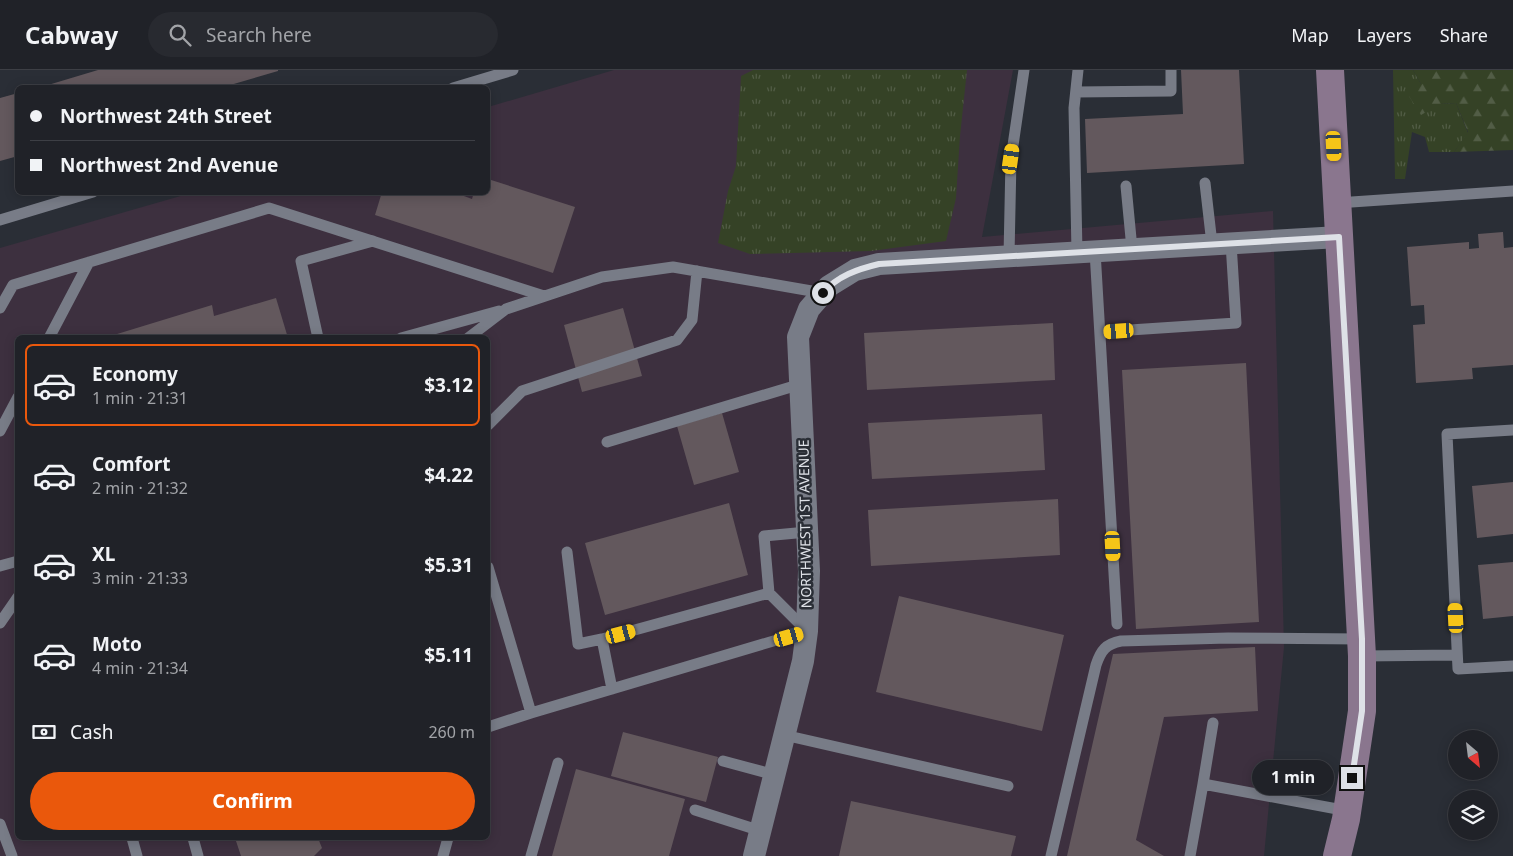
<!DOCTYPE html>
<html lang="en">
<head>
<meta charset="utf-8">
<style>
	body { margin:0; font-family:"Noto Sans",sans-serif; background:#282a30; color:#f1f3f6; height:100vh; display:flex; flex-direction:column; font-size:19px; white-space:nowrap }
	* { box-sizing:border-box; margin:0 }
	p { font-size:16px; color:#a2a4a8 }
	.icon { flex:none; width:28px; height:28px; fill:none; stroke:currentColor; stroke-width:2; stroke-linecap:round; stroke-linejoin:round }
	.map { position:relative; flex:1; overflow:hidden }
	.panel { position:absolute; left:15px; top:265px; width:475px; height:505px; display:flex; flex-direction:column; background:#202228; border-radius:8px; box-shadow:0 2px 12px #0003,0 0 0 1px #3d3f45 }
	.panel>* { flex:none }
	.top-card { position:absolute; left:15px; top:15px; width:475px; height:110px; border-radius:8px; box-shadow:0 2px 12px #0003,0 0 0 1px #3d3f45; display:grid; align-content:center; height:110px; padding:0 15px; background:#202228 }
	.needle { width:32px; rotate:152deg }
	.tools { position:absolute; left:1448px; top:660px; display:grid; gap:10px }
	.tools a { display:grid; place-items:center; width:50px; height:50px; border-radius:50%; background:#202228; box-shadow:0 2px 12px #0003,0 0 0 1px #3d3f45; font-size:25px }
	.end { position:absolute; width:22px; height:22px; margin:-11px; border:6px solid #dee1e7; background:#111; box-shadow:0 0 0 2px #111 }
	.from { border-radius:50% }
	.bubble { position:absolute; height:35px; border-radius:18px; background:#202228; box-shadow:0 2px 12px #0003,0 0 0 1px #3d3f45; font-size:16px; font-weight:700; line-height:35px; text-align:center }
	.car { position:absolute; width:15px; height:30px; margin:-15px -8px; border-radius:6px; box-shadow:0 0 4px 1px #0007; background:linear-gradient(#f5c518 24%,#345 0 40%,#f5c518 0 76%,#345 0 86%,#f5c518 0) }
	.top-card b { display:flex; align-items:center; gap:18px; height:48px; font-size:19px }
	.top-card b+b { border-top:1px solid #3d3f45 }
	.top-card i { width:12px; height:12px; background:#f1f3f6 }
	ul { padding:9px 0 0; list-style:none }
	li { display:flex; align-items:center; gap:15px; height:82px; margin:0 10px 8px; padding:0 5px; border:2px solid transparent; border-radius:8px }
	li div { flex:1 }
	li b { display:block; font-size:19px }
	li em { font-style:normal; font-weight:700 }
	li.active { border-color:#ea580c }
	li>.icon { width:45px; height:45px; stroke-width:1.5 }
	.pay { display:flex; align-items:center; gap:12px; height:55px; padding:0 15px; font-size:19px }
	.pay p { margin-inline-start:auto }
	.cta { display:flex; gap:10px; margin-top:auto; padding:10px 15px }
	.cta a { flex:1; height:58px; border-radius:30px; background:#ea580c; color:#fff; font-size:20px; font-weight:700; line-height:58px; text-align:center }
	header { display:flex; align-items:center; gap:30px; box-sizing:border-box; height:70px; padding:0 25px; background:#202228; border-bottom:1px solid #3d3f45 }
	header strong { font-size:24px }
	nav { display:flex; gap:28px; margin-inline-start:auto; font-size:18px }
	.search { width:350px; height:45px; background:#282a30; display:flex; align-items:center; gap:12px; box-sizing:border-box; padding:0 18px; border-radius:28px; color:#a2a4a8; font-size:19px }
	.map>svg:first-child { display:block }
	.commercial { fill:#3d303f; fill-rule:evenodd }
	.grass { fill:url(#grass-tufts) }
	.forest { fill:url(#forest-firs) }
	.building { fill:#63585d }
	.lines { fill:none; stroke-linecap:round; stroke-linejoin:round }
	.lane { stroke:#787c87; stroke-width:11 }
	.street { stroke:#787c87; stroke-width:22 }
	.secondary { stroke:#8a768e; stroke-width:28 }
	.route { stroke:#dee1e7; stroke-width:6 }
	.labels { text-anchor:middle; stroke-width:5; stroke-linejoin:round; paint-order:stroke }
	.street-label { font-size:14px; fill:#dee1e7; stroke:#2a2e36 }
</style>
</head>
<body>
<header>
<strong>Cabway</strong>
<div class="search"><svg class="icon" aria-label="search" viewBox="0 0 24 24"><circle cx="10" cy="10" r="6"/><path d="M15 15l6 6"/></svg>Search here</div>
<nav><a>Map</a><a>Layers</a><a>Share</a></nav>
</header>
<div class="map">
<svg width="1513" height="786" viewBox="0 0 1513 786">
	<defs>
		<pattern id="grass-tufts" width="24" height="20" patternUnits="userSpaceOnUse" patternTransform="scale(1.25)"><rect width="24" height="20" fill="#354226"/><path d="M3 7l-1-3M5 7V3M7 7l1-3M15 17l-1-3M17 17v-4M19 17l1-3" fill="none" stroke="#525d46"/></pattern>
		<pattern id="forest-firs" width="22" height="20" patternUnits="userSpaceOnUse" patternTransform="scale(1.25)"><rect width="22" height="20" fill="#354226"/><path d="M5 1l3.5 6h-7zM16 11l3.5 6h-7z" fill="#525d46"/></pattern>
	</defs>
	<rect width="100%" height="100%" fill="#2a2e36"/>
	<path class="commercial" d="M614,0H1013L982,167L1273,141L1284,577L1264,786H0V178L191,123L488,122V37ZM18,268H488V768H18Z"/>
	<path class="grass" d="M753,0H967L960,66L956,128L946,171L871,181L750,184L718,173L728,121L736,96L741,6Z
		M1393,0H1413L1421,14L1440,34L1456,33L1468,63L1454,82H1429L1425,67L1412,62L1405,109H1395Z"/>
	<path class="forest" d="M1413,0H1513V80L1454,82L1468,62L1456,33L1440,34L1421,45L1408,25L1421,14Z"/>
	<path class="building" d="M98,0H278V1L220,18H38Z
		M1181,0H1239L1244,94L1087,103L1085,49L1183,44Z
		M18,23V86L0,91V28Z
		M488,109L575,137L553,203L375,145L382,122H453L472,129L474,122H488Z
		M1503,162L1504,178L1513,177V295L1472,298L1473,309L1416,313L1413,255L1425,254L1424,235L1411,236L1407,177L1469,172V179L1479,178L1478,164Z
		M276,228L288,268H104L212,235L214,246Z
		M623,238L642,306L582,322L564,255Z
		M1053,253L1055,310L867,320L864,263Z
		M1246,293L1259,552L1136,559L1122,300Z
		M722,343L739,402L694,415L677,356Z
		M1042,344L1045,400L872,409L868,353Z
		M1513,412V464L1477,468L1472,416Z
		M1058,429L1060,485L871,496L868,440Z
		M729,433L748,505L605,545L585,473Z
		M1513,492V546L1483,549L1478,495Z
		M899,526L1064,565L1042,661L876,622Z
		M1255,577L1258,641L1164,647L1136,770L1164,786H1067L1113,584Z
		M623,662L718,687L706,732L611,706Z
		M576,699L685,729L669,786H552Z
		M851,731L1016,766L1011,786H839Z
		M235,768H318L322,778L314,786H241Z"/>
	<g class="lines">
		<path class="lane" d="M453,18L513,0
			M1076,22L1171,21V0
			M1205,113L1212,174
			M1126,116L1132,179
			M1337,133L1513,121
			M0,150L93,122
			M1095,181L1117,554
			M1077,182L1074,38L1078,0
			M1009,186L1011,89L1024,0
			M0,238L13,215L269,138L544,226
			M1100,262L1236,253L1231,173
			M49,268L89,192
			M318,268L301,191L373,171
			M401,268L499,241
			M468,268L506,239L602,207L673,197L823,223
			M488,355L522,321L677,270L692,250L697,201
			M1513,360L1447,364L1458,599L1513,596
			M0,361L18,327
			M607,372L801,314
			M567,482L578,574L602,569L612,619
			M0,496L18,491
			M488,497L531,643L488,657
			M769,523L764,466L807,462
			M0,553L18,527
			M1362,586L1457,585
			M531,643L807,561L769,523L602,569
			M784,665L1008,716
			M723,691L775,705
			M1203,714L1213,653
			M695,740L761,761
			M0,754L12,786
			M132,768L137,786
			M193,768L198,786
			M443,786L448,768
			M531,786L558,693
			M1051,786L1096,595C1101,580 1106,574 1121,571L1228,568L1362,569
			M1190,786L1203,714L1348,741"/>
		<path class="street" d="M754,786L803,591L807,561L809,501L798,267L809,239L829,216L855,200L879,194L1339,167"/>
		<path class="secondary" d="M1330,0L1362,586V641L1346,749L1337,786"/>
	</g>
	<g class="lines">
		<path class="route" d="M823,223C837,206 858,199 879,194L1339,167L1362,569V641L1352,708"/>
	</g>
	<g class="labels">
		<g class="street-label">
			<text transform="translate(805 454) rotate(-91)" y="5">NORTHWEST 1ST AVENUE</text>
		</g>
	</g>
</svg>
<div class="tools">
<a><svg class="needle" viewBox="-14 -14 28 28"><path d="M0-13l5 13h-10z" fill="#e53935"/><path d="M0 13l5-13h-10z" fill="#a2a4a8"/></svg></a>
<a><svg class="icon" aria-label="layers" viewBox="0 0 24 24"><path d="M12 4l9 5-9 5-9-5zM3 14l9 5 9-5"/></svg></a>
</div>
<i class="end from" style="left:823px;top:223px"></i>
<i class="end" style="left:1352px;top:708px"></i>
<div class="bubble" style="left:1252px;top:690px;width:82px">1 min</div>
<i class="car" style="left:1334px;top:76px;rotate:177deg"></i>
<i class="car" style="left:1011px;top:89px;rotate:8deg"></i>
<i class="car" style="left:1119px;top:261px;rotate:266deg"></i>
<i class="car" style="left:1113px;top:476px;rotate:177deg"></i>
<i class="car" style="left:1456px;top:548px;rotate:357deg"></i>
<i class="car" style="left:621px;top:564px;rotate:75deg"></i>
<i class="car" style="left:789px;top:567px;rotate:74deg"></i>
<div class="top-card">
<b><i class="from"></i>Northwest 24th Street</b>
<b><i></i>Northwest 2nd Avenue</b>
</div>
<section class="panel">
<ul>
<li class="active"><svg class="icon" aria-label="car" viewBox="0 0 24 24"><path d="M5 17H2v-5l4-1 3-4h7l3 4 3 1v5h-3M9 17h6M6 11h13"/><circle cx="7" cy="17" r="2"/><circle cx="17" cy="17" r="2"/></svg><div><b>Economy</b><p>1 min · 21:31</p></div><em>$3.12</em></li>
<li><svg class="icon" aria-label="car" viewBox="0 0 24 24"><path d="M5 17H2v-5l4-1 3-4h7l3 4 3 1v5h-3M9 17h6M6 11h13"/><circle cx="7" cy="17" r="2"/><circle cx="17" cy="17" r="2"/></svg><div><b>Comfort</b><p>2 min · 21:32</p></div><em>$4.22</em></li>
<li><svg class="icon" aria-label="car" viewBox="0 0 24 24"><path d="M5 17H2v-5l4-1 3-4h7l3 4 3 1v5h-3M9 17h6M6 11h13"/><circle cx="7" cy="17" r="2"/><circle cx="17" cy="17" r="2"/></svg><div><b>XL</b><p>3 min · 21:33</p></div><em>$5.31</em></li>
<li><svg class="icon" aria-label="car" viewBox="0 0 24 24"><path d="M5 17H2v-5l4-1 3-4h7l3 4 3 1v5h-3M9 17h6M6 11h13"/><circle cx="7" cy="17" r="2"/><circle cx="17" cy="17" r="2"/></svg><div><b>Moto</b><p>4 min · 21:34</p></div><em>$5.11</em></li>
</ul>
<div class="pay"><svg class="icon" aria-label="cash" viewBox="0 0 24 24"><path d="M3 7h18v10H3z"/><circle cx="12" cy="12" r="2"/></svg>Cash<p>260 m</p></div>
<div class="cta"><a>Confirm</a></div>
</section>
</div>
</body>
</html>
